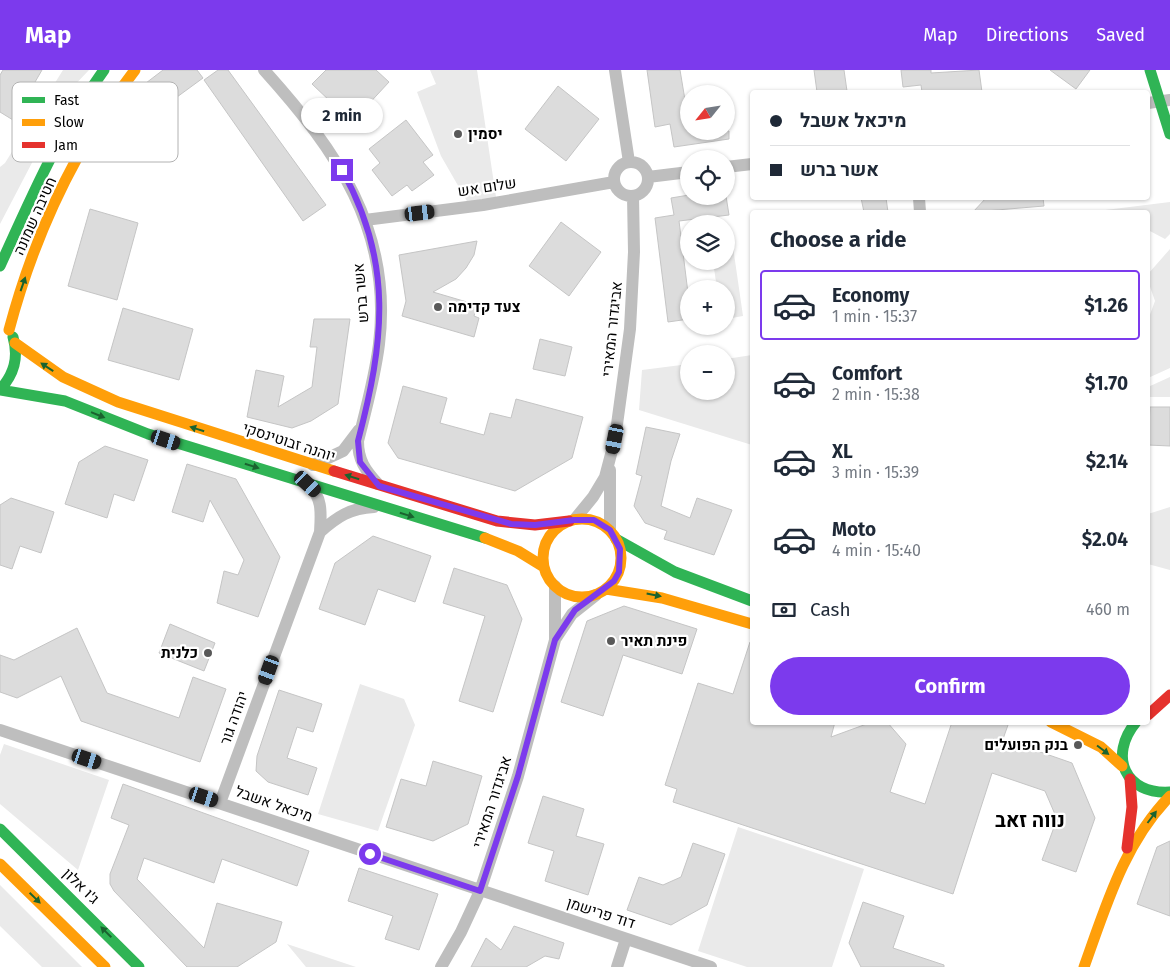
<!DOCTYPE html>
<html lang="en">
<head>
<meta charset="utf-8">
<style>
	body { margin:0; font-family:"Fira Sans",Heebo,sans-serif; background:#f2f2f3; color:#1f2937; height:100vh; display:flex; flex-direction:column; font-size:19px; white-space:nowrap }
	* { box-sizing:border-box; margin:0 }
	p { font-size:16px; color:#747a83 }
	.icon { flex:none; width:28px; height:28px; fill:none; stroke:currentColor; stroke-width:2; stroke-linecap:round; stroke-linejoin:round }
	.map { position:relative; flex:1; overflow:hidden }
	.side { position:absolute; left:750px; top:140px; width:400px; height:515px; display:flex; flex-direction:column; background:#fff; border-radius:5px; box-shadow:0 1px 4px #0004 }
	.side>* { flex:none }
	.banner { position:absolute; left:750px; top:20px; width:400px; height:110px; border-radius:5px; box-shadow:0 1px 4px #0004; display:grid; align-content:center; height:110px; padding:0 20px; background:#fff }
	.needle { width:32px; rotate:240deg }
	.controls { position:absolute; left:680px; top:15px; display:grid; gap:10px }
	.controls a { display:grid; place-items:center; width:55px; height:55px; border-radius:50%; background:#fff; box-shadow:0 1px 4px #0004; font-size:25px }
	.end { position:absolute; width:22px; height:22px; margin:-11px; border:6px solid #7c3aed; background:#fff; box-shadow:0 0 0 2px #fff }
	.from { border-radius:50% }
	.bubble { position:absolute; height:35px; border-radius:18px; background:#fff; box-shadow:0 1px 4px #0004; font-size:16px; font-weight:700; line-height:35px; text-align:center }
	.car { position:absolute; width:15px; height:30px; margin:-15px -8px; border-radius:6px; box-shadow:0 0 4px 1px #0007; background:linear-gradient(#222 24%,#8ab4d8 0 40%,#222 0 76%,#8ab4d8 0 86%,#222 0) }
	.banner b { display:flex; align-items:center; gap:18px; height:48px; font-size:19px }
	.banner b+b { border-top:1px solid #e0e1e3 }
	.banner i { width:12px; height:12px; background:#1f2937 }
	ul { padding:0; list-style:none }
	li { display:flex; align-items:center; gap:15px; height:70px; margin:0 10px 8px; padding:0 10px; border:2px solid transparent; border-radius:5px }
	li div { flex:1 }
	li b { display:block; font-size:19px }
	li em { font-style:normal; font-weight:700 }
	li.active { border-color:#7c3aed }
	li>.icon { width:45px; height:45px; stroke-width:1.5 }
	h2 { padding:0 20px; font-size:22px; line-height:60px }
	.pay { display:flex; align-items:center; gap:12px; height:55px; padding:0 20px; font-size:19px }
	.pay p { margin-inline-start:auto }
	.button { display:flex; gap:10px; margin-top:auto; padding:10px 20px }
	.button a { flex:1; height:58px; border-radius:30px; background:#7c3aed; color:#fff; font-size:20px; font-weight:700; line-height:58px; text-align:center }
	header { display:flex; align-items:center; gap:30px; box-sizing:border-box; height:70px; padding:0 25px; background:#7c3aed; color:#fff }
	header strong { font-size:24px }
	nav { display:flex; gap:28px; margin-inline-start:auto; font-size:18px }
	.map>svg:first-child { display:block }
	.green { fill:#eaeaea }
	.building { fill:#dcdcdc; stroke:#c5c5c5 }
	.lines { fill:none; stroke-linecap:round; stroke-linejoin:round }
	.street { stroke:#bebebe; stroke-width:12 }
	.fast { stroke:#30b455; stroke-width:11 }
	.slow { stroke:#ff9f0a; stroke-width:11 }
	.jam { stroke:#e5322d; stroke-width:11 }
	.oneway { fill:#1a632f }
	.route { stroke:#7c3aed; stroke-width:6 }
	.poi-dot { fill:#595959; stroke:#fff; stroke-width:2 }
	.labels { text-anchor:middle; stroke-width:4.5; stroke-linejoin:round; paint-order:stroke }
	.poi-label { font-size:15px; font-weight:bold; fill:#000; stroke:#fff; text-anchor:start }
	.street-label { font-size:15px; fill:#000; stroke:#fff }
	.district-label { font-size:20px; font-weight:bold; fill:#000; stroke:#fff }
	.key { fill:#fff; stroke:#b2b2b2; stroke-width:1 }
	.key-label { font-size:14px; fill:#000 }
</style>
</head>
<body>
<header>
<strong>Map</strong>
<nav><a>Map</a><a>Directions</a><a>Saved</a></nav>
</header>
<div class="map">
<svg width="1170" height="897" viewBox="0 0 1170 897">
	<rect width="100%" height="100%" fill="#fff"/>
	<path class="green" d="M63,0H89L70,20L0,154V97L5,93Z
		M430,0H477L496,127L468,133L441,86L417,22L436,14Z
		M1170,132V164L1165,169L1148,160V142H1089Z
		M732,170L743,246L726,249V219H717L713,191H726V171Z
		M1170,179V298L1148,308V250L1155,231L1148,211V204Z
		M752,285V375L639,340L642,300L689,294V321H726V289Z
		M1170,307V327H1148V317Z
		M1170,437V500L1148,494V444Z
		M360,614L404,629L415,655L378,761L318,744Z
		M4,674L109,710L78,800L0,734V685Z
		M738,757L864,799L832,897H747L698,881Z
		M0,815L82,897H42L0,856Z
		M287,874L356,897H306Z"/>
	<path class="building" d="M3,0H42L13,50L0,42V5Z
		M163,0H197L203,8L125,65L113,48L129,26Z
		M218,0H228L326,135L303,151L204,10Z
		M326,0H376L389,12L352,52L312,14Z
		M647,0H680L687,42H689V61H729V69L674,77L670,54L655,57Z
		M814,0H844L847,21L817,22Z
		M901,0H931V3L979,0L982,22H922L921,15L903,17Z
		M1050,0H1090L1076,19Z
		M558,16L599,49L566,91L525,59Z
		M406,50L433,85L423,92L434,105L412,121L407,115L392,126L372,100L380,93L369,79Z
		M689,125L726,126L729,145L679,151L689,231V249L668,252L655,148L674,145L671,128Z
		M861,128H886L888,142H864Z
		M986,128H1043L1044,136L973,142Z
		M90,139L138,153L117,230L68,216Z
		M561,152L601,182L569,226L529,196Z
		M477,171L474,185L466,198L456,209L433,222L477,235L474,246L479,248L474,267L402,246L406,231L399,185Z
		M123,238L193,259L179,310L108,290Z
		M314,249H350L338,334L311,351L292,358L247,347L256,300L284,306L278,337L312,317L317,277H310Z
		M540,269L572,277L565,306L533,299Z
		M403,316L447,328L440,353L484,365L490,343L511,348L516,329L583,347L572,388L515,421L398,388L388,373Z
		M1150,337H1170V376L1148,375Z
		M646,357L680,364L671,391L661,436L690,448L697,428L732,440L714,485L664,469L667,461L645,453L634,436L642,406L636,404Z
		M105,376L148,390L134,431L114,424L107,448L65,434L79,392Z
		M187,394L236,409L280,487L258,547L217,533L224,501L238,505L244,490L210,430L203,452L172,442Z
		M11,428L54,442L41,483L20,476L12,499L0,495V435Z
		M373,466L431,486L415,532L378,519L365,555L319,539L335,493Z
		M454,498L507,515L522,549L493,642L459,631L485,546L443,533Z
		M624,536L697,559L682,604L623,585L603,646L561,632L587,551Z
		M170,554L215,573L204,601L159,583Z
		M77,558L107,623L179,648L193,607L226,619L200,692L81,651L61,606L17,628L0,622V585L14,590Z
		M750,572L752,573V652H835L831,667L872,652H887L906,674L890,722L925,734L952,652H1001L1008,655L1003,669L1072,693L1095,748L1076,802L1042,790L1057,749L1045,721L992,703L953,824L673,732L677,719L665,715L698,613L733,624Z
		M279,620L322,634L313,662L297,657L287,688L317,698L308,725L268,712L256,701L257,686Z
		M433,691L482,706L468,754L433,771L386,757L401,709L426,716Z
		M123,714L309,781L297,816L222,789L214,813L144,788L137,809L204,878L217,833L282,852L276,872L237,897H187L114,821L110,814V804L129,755L111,748Z
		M543,726L584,739L576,766L604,774L588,825L545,811L554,781L528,773Z
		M1170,771V846L1137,834L1157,777Z
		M693,773L725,784L707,835L671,855L627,840L639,807L663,815L681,807Z
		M359,798L438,824L419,880L385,869L393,846L348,831Z
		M863,832L904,846L893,878L944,895V897H861L849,873Z
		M514,856L564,873L559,889L545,886L526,897H471L486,868L501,880Z"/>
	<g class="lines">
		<path class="street" d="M264,0C336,80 393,160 379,274C375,307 366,339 358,371C358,390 365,400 378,414
			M615,0L629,92
			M1148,33L1170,30
			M614 109a17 17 0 1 1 34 0a17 17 0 1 1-34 0Z
			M726,97L752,94
			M648,107L689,102
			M919,128L920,142
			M365,150L483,135L614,112
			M313,395L343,381L359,360
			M575,449L593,427L605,407L615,369L630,259L634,182L633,126
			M610,460V400
			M320,462C337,447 350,438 374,437
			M556,568L572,544L596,525
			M0,660L711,897
			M220,733L320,462C321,443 323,428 308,414
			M441,897L461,862L480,821L518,706L555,570V516
			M617,897L626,869"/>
		<path class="fast" d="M1150,0L1170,64
			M0,196C31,128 60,60 104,0
			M0,320L65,331L148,364L485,468
			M0,320C14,304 19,288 13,267
			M616,469L675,502L752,531
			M1136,652C1108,686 1125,725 1170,722
			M0,759L139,897"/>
		<path class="slow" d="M9,260C34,166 75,77 135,0
			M15,273L63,307L118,332L334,401
			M543 488a39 39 0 1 1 78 0a39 39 0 1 1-78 0Z
			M485,468L518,481L544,497
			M606,519L662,528L752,554
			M1051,652L1101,677L1122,696
			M0,794L105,897
			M1084,897C1106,836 1124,773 1170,726"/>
		<path class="jam" d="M334,401L497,451L535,455L569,451
			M1148,645L1170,625
			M1127,778L1132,737L1130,709"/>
	</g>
	<defs><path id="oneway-solid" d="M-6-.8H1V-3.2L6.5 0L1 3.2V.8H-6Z" transform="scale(1.25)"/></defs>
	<g class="oneway">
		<use href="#oneway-solid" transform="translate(23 214) rotate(-71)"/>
		<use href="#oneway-solid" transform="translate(47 297) rotate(-147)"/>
		<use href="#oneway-solid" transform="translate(98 345) rotate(22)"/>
		<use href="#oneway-solid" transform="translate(197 359) rotate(-163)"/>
		<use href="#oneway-solid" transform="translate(252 396) rotate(17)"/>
		<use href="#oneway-solid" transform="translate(352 407) rotate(-163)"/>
		<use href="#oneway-solid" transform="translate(407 445) rotate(17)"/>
		<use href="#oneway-solid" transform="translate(654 525) rotate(11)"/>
		<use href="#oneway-solid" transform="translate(1103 680) rotate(37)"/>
		<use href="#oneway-solid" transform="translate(1152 747) rotate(-53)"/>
		<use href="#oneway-solid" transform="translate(35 828) rotate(44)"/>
		<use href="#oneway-solid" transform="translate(106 862) rotate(-135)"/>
	</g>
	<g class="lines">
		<path class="route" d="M342,100C394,193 384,272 358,371L360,392L379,416L511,454L535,455L574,450H594L610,460L620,479L619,502L614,511L575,540L555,570L518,706L480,821L370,784"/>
	</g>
	<g class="poi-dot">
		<circle cx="458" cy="64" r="5"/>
		<circle cx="438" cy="237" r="5"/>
		<circle cx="611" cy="571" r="5"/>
		<circle cx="208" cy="583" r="5"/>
		<circle cx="1078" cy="675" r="5"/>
	</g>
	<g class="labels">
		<g class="poi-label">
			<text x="468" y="69">יסמין</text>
			<text x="448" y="242">צעד קדימה</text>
			<text x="621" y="576">פינת תאיר</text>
			<text x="198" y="588" text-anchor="end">כלנית</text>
			<text x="1068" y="680" text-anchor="end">בנק הפועלים</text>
		</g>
		<g class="street-label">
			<text transform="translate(487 117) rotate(-9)" y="5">שלום אש</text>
			<text transform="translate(35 146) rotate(-66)" y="5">חטיבה שמונה</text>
			<text transform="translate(361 223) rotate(-95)" y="5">אשר ברש</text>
			<text transform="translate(612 259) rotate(-84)" y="5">אביגדור המאירי</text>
			<text transform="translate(289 372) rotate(18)" y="5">יוהנה זבוטינסקי</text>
			<text transform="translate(234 648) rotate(-70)" y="5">יהודה גור</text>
			<text transform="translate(492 732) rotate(-72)" y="5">אביגדור המאירי</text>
			<text transform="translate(274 734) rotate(19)" y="5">מיכאל אשבל</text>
			<text transform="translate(81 816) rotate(44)" y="5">ג'ו אלון</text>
			<text transform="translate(601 843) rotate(18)" y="5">דוד פרישמן</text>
		</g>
		<g class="district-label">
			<text x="1030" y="757">נווה זאב</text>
		</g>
	</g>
	<rect x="12" y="12" width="166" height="80" rx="8" class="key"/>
	<rect x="22" y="27" width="23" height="6" fill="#30b455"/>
	<rect x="22" y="49" width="23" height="7" fill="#ff9f0a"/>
	<rect x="22" y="72" width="23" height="6" fill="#e5322d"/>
	<g class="key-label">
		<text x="54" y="35">Fast</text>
		<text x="54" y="57">Slow</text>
		<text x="54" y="80">Jam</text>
	</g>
</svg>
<div class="controls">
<a><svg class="needle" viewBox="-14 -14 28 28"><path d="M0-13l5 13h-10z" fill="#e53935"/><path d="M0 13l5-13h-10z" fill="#747a83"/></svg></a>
<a><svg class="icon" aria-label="locate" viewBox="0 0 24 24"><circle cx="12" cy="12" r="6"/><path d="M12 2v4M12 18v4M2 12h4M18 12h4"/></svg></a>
<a><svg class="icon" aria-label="layers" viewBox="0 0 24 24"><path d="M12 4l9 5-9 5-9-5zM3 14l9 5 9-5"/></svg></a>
<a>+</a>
<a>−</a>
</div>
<i class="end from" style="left:370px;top:784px"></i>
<i class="end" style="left:342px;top:100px"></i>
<div class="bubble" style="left:301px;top:28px;width:82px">2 min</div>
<i class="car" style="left:420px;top:143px;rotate:83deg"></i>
<i class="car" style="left:615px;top:369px;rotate:191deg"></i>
<i class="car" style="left:166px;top:370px;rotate:108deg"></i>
<i class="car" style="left:308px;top:414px;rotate:133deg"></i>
<i class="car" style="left:269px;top:600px;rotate:200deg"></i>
<i class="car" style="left:87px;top:689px;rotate:108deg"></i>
<i class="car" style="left:204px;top:727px;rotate:108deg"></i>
<div class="banner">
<b><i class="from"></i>מיכאל אשבל</b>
<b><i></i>אשר ברש</b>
</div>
<section class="side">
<h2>Choose a ride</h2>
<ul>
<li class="active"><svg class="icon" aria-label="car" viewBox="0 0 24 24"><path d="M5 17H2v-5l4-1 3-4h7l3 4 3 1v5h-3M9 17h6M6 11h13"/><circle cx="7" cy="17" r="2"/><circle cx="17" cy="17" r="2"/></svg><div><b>Economy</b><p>1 min · 15:37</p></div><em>$1.26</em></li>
<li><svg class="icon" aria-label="car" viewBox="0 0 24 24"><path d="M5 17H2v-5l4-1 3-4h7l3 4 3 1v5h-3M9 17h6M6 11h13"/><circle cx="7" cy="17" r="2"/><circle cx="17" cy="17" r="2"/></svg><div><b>Comfort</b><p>2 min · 15:38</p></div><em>$1.70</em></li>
<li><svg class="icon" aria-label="car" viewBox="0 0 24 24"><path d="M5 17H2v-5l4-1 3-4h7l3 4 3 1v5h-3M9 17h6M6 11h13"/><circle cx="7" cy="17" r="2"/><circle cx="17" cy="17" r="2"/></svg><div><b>XL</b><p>3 min · 15:39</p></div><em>$2.14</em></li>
<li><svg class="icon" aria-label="car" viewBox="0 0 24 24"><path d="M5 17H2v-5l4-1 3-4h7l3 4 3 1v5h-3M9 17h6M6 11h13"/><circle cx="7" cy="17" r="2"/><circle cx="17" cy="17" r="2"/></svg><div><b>Moto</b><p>4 min · 15:40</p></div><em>$2.04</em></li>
</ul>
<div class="pay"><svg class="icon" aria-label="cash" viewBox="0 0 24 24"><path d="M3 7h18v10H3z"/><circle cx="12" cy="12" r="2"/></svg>Cash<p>460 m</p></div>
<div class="button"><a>Confirm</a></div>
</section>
</div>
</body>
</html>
